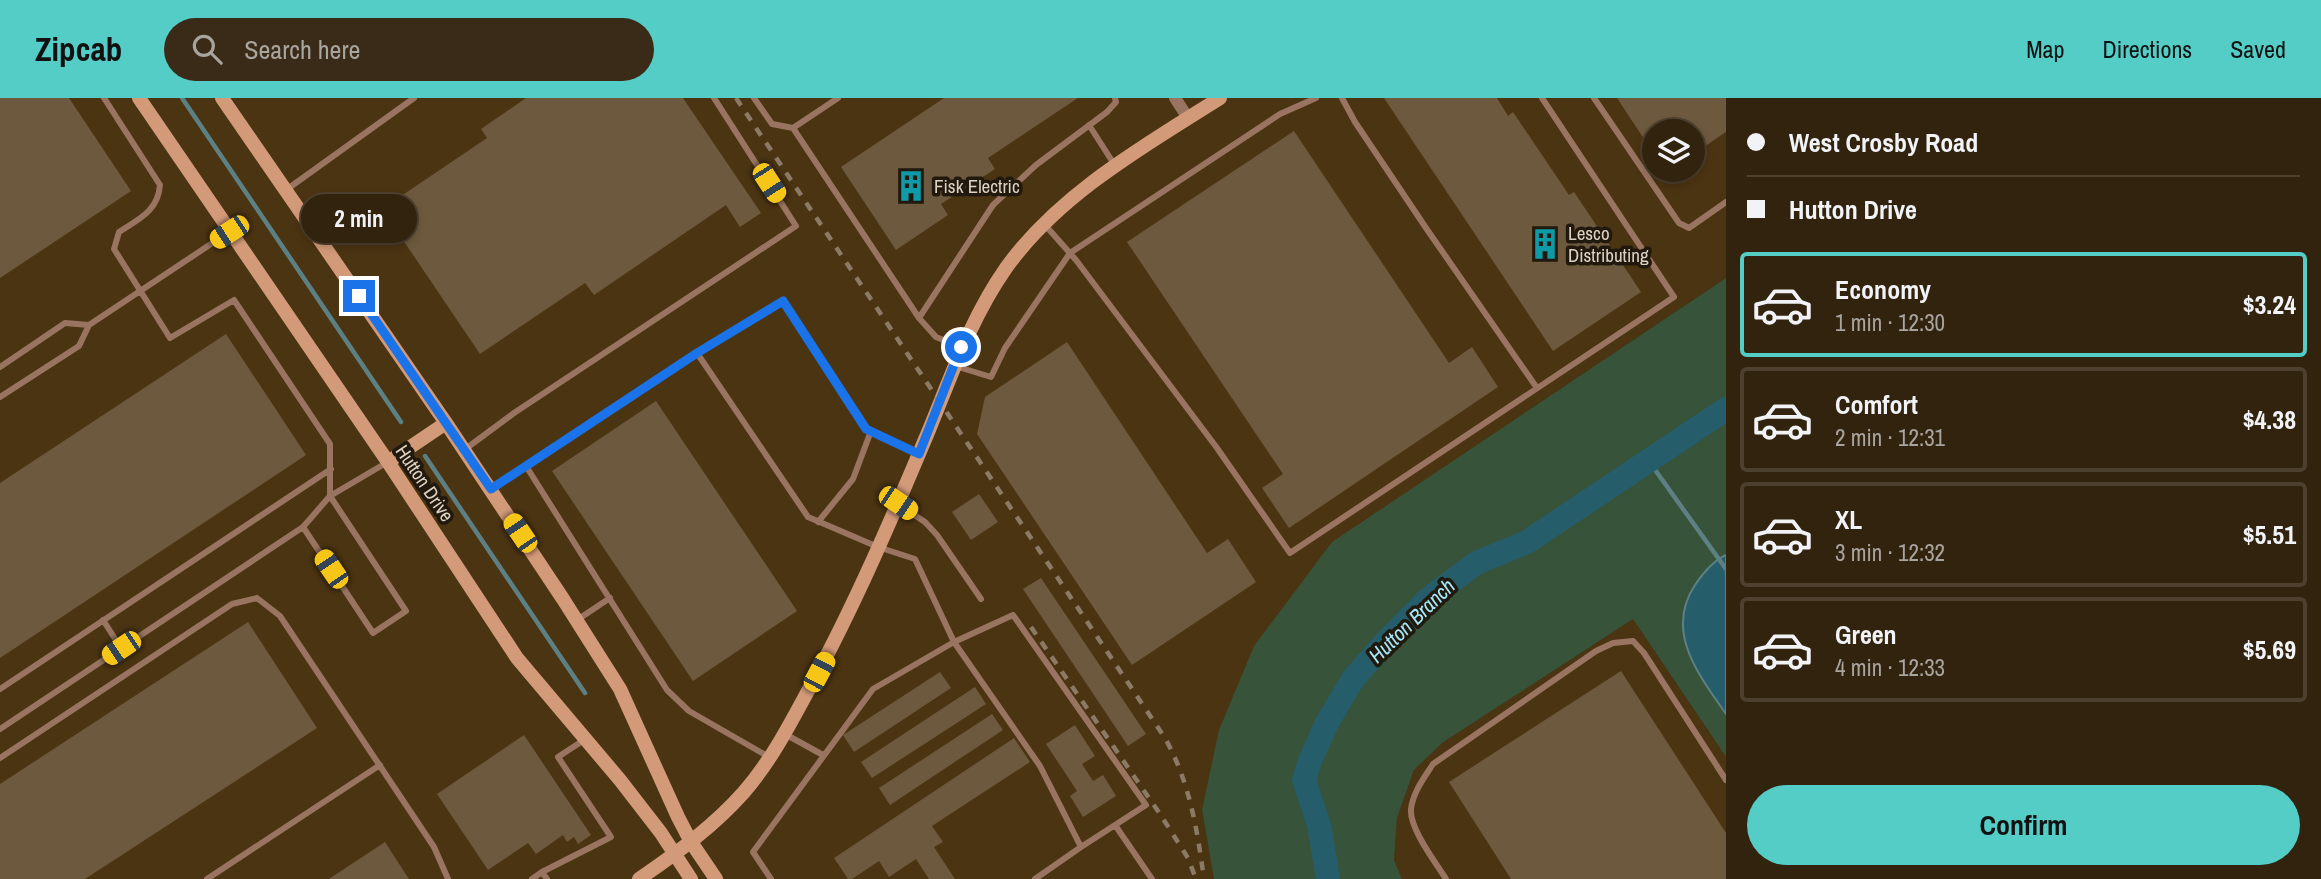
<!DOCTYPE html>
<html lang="en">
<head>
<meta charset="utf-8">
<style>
	body { margin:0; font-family:"Archivo Narrow",sans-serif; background:#3a2b18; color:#f1f3f6; height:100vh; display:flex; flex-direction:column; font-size:26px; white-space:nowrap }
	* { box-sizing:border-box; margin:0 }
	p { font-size:23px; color:#a8a49e }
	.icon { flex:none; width:38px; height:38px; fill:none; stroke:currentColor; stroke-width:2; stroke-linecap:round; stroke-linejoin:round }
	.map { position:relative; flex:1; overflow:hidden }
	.side { display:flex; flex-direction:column; background:#32230f; width:595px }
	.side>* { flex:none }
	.banner { display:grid; align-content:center; height:154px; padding:0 21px; background:#32230f }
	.buttons { position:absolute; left:1642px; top:21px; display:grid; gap:14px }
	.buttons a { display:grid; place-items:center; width:63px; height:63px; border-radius:50%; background:#32230f; box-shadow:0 4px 10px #0003,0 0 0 2px #4d402f; font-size:35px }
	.end { position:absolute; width:32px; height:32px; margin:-16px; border:9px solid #1a73e8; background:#fff; box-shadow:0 0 0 4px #fff }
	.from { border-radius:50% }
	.bubble { position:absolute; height:49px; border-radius:24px; background:#32230f; box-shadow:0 4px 10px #0003,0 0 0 2px #4d402f; font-size:23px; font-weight:700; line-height:49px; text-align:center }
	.car { position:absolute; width:21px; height:42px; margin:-21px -10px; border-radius:9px; box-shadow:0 0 5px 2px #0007; background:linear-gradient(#f5c518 24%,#345 0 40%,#f5c518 0 76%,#345 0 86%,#f5c518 0) }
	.banner b { display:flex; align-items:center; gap:24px; height:66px; font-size:26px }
	.banner b+b { border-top:2px solid #4d402f }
	.banner i { width:18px; height:18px; background:#f1f3f6 }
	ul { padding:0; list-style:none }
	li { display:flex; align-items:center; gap:21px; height:105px; margin:0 14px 10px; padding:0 7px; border:4px solid #4d402f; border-radius:7px }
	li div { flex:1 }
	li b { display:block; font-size:26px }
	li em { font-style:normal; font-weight:700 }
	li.current { border-color:#54cdc7 }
	li>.icon { width:63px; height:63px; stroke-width:1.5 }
	.cta { display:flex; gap:14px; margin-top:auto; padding:14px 21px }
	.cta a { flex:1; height:80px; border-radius:42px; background:#54cdc7; color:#111; font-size:28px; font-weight:700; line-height:80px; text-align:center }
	header { display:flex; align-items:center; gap:42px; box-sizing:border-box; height:98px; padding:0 35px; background:#54cdc7; color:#111 }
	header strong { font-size:33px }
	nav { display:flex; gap:38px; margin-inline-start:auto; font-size:24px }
	.search { width:490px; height:63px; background:#3a2b18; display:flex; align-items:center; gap:18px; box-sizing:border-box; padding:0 24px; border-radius:38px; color:#a8a49e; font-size:26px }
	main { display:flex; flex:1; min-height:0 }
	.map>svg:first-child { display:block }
	.built { fill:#4b3412; fill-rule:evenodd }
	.green { fill:#375339 }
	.water { fill:#265d6b; stroke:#5d8085; stroke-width:2 }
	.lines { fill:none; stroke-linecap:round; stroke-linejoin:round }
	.stream { stroke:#5d8085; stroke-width:4.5 }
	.river { stroke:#265d6b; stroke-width:24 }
	.building { fill:#6d593d }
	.lane { stroke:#997561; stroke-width:6 }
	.street { stroke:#997561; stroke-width:12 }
	.secondary { stroke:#d39a79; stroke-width:14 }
	.rail { stroke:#8b7b66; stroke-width:4.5; stroke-dasharray:9 9; stroke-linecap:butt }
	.route { stroke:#1a73e8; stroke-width:9 }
	.labels { text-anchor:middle; stroke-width:7; stroke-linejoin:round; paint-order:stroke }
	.poi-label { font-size:19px; fill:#ded2c3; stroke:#21190d; text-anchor:start }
	.street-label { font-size:19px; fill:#ded2c3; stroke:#21190d }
	.water-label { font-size:21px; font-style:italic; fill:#a4e9fb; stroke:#21190d }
</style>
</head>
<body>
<header>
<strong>Zipcab</strong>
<div class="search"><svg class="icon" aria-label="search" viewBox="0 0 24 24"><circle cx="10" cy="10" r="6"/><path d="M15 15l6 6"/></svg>Search here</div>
<nav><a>Map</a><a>Directions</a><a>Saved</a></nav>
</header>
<main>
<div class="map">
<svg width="1726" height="781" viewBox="0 0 1726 781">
	<rect width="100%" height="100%" fill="#422f14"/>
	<path class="built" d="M0,0H1726V180L1332,444L1202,712L1214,781H0ZM1654,33H1692V72H1654Z
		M1633,521L1726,659V781H1402L1394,762L1397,720L1414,672L1442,645Z"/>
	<path class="green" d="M1726,180V659L1633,521L1442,645L1414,672L1397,720L1394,762L1402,781H1214L1202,712L1219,632L1254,548L1332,444Z"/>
	<path class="water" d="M1726,457V616C1699,577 1664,534 1695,487C1703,475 1713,463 1726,457Z"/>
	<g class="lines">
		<path class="stream" d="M182,0L401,324
			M425,358L585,595
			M1648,362L1726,471"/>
		<path class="river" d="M1328,781L1319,727L1304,682L1310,663L1327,625L1353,581L1383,547L1427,502L1476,465L1527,444L1726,311"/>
	</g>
	<path class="building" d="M0,0H69L131,93L0,180Z
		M526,0H683L761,115L740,129L726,107L594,197L585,185L480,256L382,111L487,40L481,31Z
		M944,0H1078L988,60L995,71L941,106L948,117L896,152L841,69Z
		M1384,0H1497L1508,18L1513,14L1569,97L1574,94L1641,194L1553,253Z
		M1617,0H1726V34L1692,57V33H1654V56Z
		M1294,33L1449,265L1472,249L1498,289L1289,430L1262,390L1283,376L1127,144Z
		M226,236L306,357L0,560V385Z
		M1067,244L1207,455L1228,441L1256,484L1132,567L977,336L985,299Z
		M656,303L797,513L693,583L552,373Z
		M979,396L998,424L971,442L952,414Z
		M1041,480L1146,636L1128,648L1023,491Z
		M248,524L317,630L85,781H0V686Z
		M1621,573L1726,735V781H1511L1449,684Z
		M940,574L951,590L854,654L843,637Z
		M975,589L986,606L872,680L861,664Z
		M992,616L1003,632L890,707L879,690Z
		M1075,627L1095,658L1082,666L1093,683L1103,677L1116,698L1083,719L1070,698L1077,693L1046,646Z
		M524,637L591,737L578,746L574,739L567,744L563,737L536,756L528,745L488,772L437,696Z
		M1014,640L1030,664L932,728L943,744L934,749L955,781H929L916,761L889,779L879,763L852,781H848L834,760Z
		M385,744L409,781H329Z"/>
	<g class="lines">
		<path class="lane" d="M104,0L160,87C158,113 139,121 119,134L114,151L170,240L234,202L330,346V398L406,513L373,535L303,429
			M754,0L772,26L793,30
			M838,0L793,30L919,220L936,239L961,249
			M1342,0L1355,24L1426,130L1537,290
			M1594,0L1679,125L1689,130L1726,104
			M1089,27L1114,66
			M286,92L414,0
			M1045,127L1076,162L1217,350L1290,455L1674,199L1542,0
			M919,220L993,107L1036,67L1107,14L1116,4L1115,0
			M697,255L783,203L866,331L919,356
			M955,268L991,279L1005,250L1070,155L1280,16L1316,0
			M0,269L65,225L89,227
			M0,299L79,248L89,227L229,134
			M464,352L514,315L796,128L714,0
			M526,368L667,592L689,613L769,659
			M491,391L697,255L808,419L878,449L915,461L954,544L1013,517L1146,707L1081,749
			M899,407L925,424L937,437L981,501
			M818,424L853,381L871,333
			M103,522L121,550
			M577,522L610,500
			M0,591L331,371
			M0,631L303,429L330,398L386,365
			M785,636L823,657
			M0,660L232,506L257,500L280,518L434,749L448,781
			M1115,727L1152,781
			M207,781L380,667
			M532,781L542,774
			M547,781L542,774L611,739L558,659L584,642
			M771,781L753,754L873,591L954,544L1040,668L1081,749L1035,781
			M1446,781C1436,765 1409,730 1411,711C1413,694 1424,680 1433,666L1596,553L1613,545L1633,543L1644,555L1726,682"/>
		<path class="street" d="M1175,0L1188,20"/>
		<path class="secondary" d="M139,0L388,364L517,560L620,682L661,735L691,781
			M222,0L446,325L563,501L620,591L678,719L691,744L716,781
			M388,364L446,325
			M639,781C677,755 714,728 744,694C771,663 790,626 809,591C855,507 892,420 929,332C952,276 971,220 1006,170C1059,96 1144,48 1220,0"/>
		<path class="rail" d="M736,0L1165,640C1190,685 1197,731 1204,781
			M1031,529L1160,716L1188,760L1196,781"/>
	</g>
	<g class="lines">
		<path class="route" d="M359,198L491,391L697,255L783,203L866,331L919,356L961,249"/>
	</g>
	<defs>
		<symbol id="building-bare" viewBox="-9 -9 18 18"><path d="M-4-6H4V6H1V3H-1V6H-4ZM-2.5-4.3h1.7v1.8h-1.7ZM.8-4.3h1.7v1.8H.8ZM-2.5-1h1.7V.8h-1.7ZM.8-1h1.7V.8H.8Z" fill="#0f9aa8" stroke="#21190d" stroke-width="2.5" paint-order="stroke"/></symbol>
	</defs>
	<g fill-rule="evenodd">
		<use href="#building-bare" x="889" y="66" width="44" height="44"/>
		<use href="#building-bare" x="1523" y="124" width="44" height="44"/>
	</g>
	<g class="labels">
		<g class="poi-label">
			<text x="934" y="95">Fisk Electric</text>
			<text x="1568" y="142">Lesco<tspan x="1568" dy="22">Distributing</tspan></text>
		</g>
		<g class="street-label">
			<text transform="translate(425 385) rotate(56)" y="7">Hutton Drive</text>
		</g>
		<g class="water-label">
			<text transform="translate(1412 523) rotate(-44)" y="7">Hutton Branch</text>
		</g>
	</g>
</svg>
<div class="buttons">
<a><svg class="icon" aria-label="layers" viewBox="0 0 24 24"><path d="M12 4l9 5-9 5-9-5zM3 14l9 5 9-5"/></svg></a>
</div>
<i class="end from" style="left:961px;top:249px"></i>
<i class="end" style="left:359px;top:198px"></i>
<div class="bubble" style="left:301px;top:96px;width:116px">2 min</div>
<i class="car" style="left:769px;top:85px;rotate:147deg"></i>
<i class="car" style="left:229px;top:134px;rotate:237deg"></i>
<i class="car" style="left:898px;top:405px;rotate:124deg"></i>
<i class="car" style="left:520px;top:435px;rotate:326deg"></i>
<i class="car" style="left:331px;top:471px;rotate:326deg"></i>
<i class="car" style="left:121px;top:550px;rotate:236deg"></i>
<i class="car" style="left:819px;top:574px;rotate:28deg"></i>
</div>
<section class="side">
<div class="banner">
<b><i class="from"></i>West Crosby Road</b>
<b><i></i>Hutton Drive</b>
</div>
<ul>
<li class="current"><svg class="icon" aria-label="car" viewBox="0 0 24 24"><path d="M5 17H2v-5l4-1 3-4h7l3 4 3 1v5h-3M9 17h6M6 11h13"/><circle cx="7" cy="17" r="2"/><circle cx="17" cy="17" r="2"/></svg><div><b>Economy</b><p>1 min · 12:30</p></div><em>$3.24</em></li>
<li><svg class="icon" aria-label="car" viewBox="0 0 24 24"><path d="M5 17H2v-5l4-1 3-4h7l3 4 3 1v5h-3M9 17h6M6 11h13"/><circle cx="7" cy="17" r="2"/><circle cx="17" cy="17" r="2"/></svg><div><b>Comfort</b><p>2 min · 12:31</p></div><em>$4.38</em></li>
<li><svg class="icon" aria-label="car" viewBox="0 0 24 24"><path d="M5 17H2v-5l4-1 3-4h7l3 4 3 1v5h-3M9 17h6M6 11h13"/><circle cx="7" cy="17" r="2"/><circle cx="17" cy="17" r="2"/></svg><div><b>XL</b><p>3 min · 12:32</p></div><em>$5.51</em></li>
<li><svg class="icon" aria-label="car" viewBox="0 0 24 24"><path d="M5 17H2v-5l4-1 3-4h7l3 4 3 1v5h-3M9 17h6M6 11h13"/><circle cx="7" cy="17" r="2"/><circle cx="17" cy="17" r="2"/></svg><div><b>Green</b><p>4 min · 12:33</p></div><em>$5.69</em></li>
</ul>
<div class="cta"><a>Confirm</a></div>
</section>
</main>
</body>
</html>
